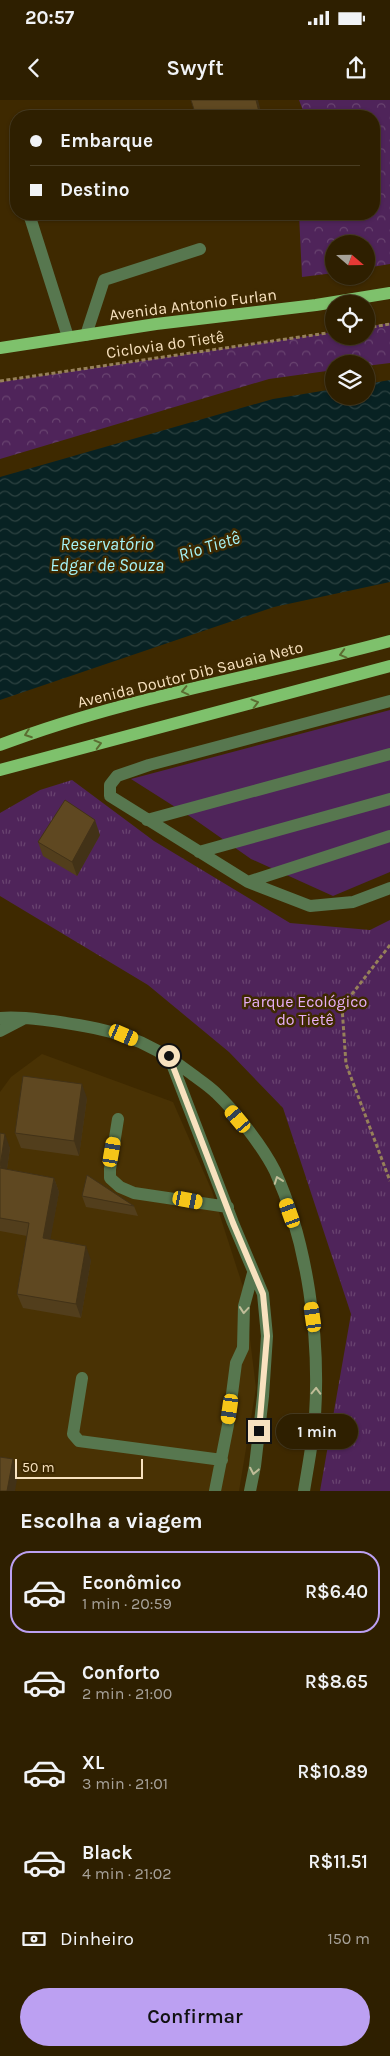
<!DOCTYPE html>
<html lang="pt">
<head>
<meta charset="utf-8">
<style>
	body { margin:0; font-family:Karla,sans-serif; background:#3a2c0f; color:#f1f3f6; height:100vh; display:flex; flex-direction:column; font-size:19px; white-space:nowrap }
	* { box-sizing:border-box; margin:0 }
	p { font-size:16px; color:#a7a299 }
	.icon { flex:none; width:28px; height:28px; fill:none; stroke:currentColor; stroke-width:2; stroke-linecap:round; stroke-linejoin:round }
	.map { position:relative; height:1391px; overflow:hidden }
	.panel { display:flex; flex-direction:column; background:#2e1f00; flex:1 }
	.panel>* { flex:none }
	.hud { position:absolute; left:10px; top:10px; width:370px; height:110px; border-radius:20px; box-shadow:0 1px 4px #0004,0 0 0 1px #493d22; display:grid; align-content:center; height:110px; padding:0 20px; background:#2e1f00 }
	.needle { width:32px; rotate:110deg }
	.controls { position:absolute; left:325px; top:135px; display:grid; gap:10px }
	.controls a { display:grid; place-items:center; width:50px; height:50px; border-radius:50%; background:#2e1f00; box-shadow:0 1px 4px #0004,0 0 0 1px #493d22; font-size:25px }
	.scale { position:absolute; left:15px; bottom:12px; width:128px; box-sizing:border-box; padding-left:5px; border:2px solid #f8e2bf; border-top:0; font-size:14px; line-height:18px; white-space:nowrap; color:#f8e2bf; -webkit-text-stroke:4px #3e2900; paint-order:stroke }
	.end { position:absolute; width:22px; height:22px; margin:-11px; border:6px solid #f8e2bf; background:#111; box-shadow:0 0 0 2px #111 }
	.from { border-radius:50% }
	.bubble { position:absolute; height:35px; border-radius:18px; background:#2e1f00; box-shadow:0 1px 4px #0004,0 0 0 1px #493d22; font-size:16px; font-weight:600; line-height:35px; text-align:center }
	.car { position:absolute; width:15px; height:30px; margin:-15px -8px; border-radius:6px; box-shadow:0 0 4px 1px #0007; background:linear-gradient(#f5c518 24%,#345 0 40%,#f5c518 0 76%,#345 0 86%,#f5c518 0) }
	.hud b { display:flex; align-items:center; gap:18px; height:48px; font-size:19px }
	.hud b+b { border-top:1px solid #493d22 }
	.hud i { width:12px; height:12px; background:#f1f3f6 }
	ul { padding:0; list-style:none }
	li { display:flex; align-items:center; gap:15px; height:82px; margin:0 10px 8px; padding:0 10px; border:2px solid transparent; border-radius:20px }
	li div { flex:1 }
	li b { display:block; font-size:19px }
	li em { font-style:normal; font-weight:600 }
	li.current { border-color:#bca0f2 }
	li>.icon { width:45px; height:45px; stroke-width:1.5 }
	h2 { padding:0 20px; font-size:22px; line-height:60px }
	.pay { display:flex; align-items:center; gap:12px; height:55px; padding:0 20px; font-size:19px }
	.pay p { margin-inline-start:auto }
	.cta { display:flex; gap:10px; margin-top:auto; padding:10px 20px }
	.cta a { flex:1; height:58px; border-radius:30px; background:#bca0f2; color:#111; font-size:20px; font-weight:600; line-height:58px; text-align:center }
	.status { display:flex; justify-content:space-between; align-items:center; height:35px; padding:0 25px; background:#2e1f00; direction:ltr }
	.status svg { height:14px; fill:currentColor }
	header { display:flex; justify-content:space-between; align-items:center; height:65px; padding:0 20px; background:#2e1f00; font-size:22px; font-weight:600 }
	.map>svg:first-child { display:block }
	.built { fill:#493204 }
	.grass { fill:#4f245a }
	.forest { fill:url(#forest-crowns) }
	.park { fill:url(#park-tufts) }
	.water { fill:url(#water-waves) }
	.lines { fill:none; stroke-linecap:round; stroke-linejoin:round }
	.path { stroke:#96805a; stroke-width:3; stroke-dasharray:4 2.5; stroke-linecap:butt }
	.minor { stroke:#57774f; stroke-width:12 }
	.major { stroke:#7ec16c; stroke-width:12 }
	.wall { fill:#523e1c }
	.shaded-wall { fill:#423217 }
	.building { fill:#5f4821; stroke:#423217 }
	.oneway { stroke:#5b6d31 }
	.oneway2 { stroke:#c0bd98 }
	.route { stroke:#f8e2bf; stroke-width:6 }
	.labels { text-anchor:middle; stroke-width:5; stroke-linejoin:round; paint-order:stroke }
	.street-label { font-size:16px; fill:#f8e2bf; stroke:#3e2900 }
	.park-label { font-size:16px; fill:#e7aff6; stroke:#3e2900 }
	.water-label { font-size:18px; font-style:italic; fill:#a6f3f6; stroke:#3e2900 }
</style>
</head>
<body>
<div class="status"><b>20:57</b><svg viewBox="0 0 49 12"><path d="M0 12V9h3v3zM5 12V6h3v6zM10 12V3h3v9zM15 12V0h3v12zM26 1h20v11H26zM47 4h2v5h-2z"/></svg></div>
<header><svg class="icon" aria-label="back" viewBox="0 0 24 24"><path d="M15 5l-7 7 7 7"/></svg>Swyft<svg class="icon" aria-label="share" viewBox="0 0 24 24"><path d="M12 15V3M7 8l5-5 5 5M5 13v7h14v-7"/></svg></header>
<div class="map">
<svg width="390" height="1391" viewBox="0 0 390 1391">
	<defs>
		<pattern id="forest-crowns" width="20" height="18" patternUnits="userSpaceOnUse" patternTransform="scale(1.25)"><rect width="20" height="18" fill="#4f245a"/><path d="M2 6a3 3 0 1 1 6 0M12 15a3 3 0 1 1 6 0" fill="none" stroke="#694470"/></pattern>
		<pattern id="park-tufts" width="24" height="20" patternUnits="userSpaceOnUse" patternTransform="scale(1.25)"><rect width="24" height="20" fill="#4f245a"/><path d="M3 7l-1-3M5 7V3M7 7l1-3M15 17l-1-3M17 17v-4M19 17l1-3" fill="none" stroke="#694470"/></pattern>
		<pattern id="water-waves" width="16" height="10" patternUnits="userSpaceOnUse" patternTransform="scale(1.25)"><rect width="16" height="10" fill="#082223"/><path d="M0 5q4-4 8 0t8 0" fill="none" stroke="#2d4241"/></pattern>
	</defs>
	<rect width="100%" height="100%" fill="#3e2900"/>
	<path class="built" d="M42,954L173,1002L212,1091L244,1190L256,1288L239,1391H0V992L11,977Z"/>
	<path class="grass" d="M390,610V772L333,796L251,759L194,719L131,679Z"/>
	<path class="forest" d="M299,0H390V164L366,168V144H334V173L302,177L299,114H374V16H305Z
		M390,223V263L366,266V264H334V270L269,279L0,359V282L334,232V236H366V227Z"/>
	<path class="park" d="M72,680L154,741L290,823L370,830L390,820V1391H320L351,1214L283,1008L229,952L148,885L0,796V713L40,690Z"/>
	<path class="water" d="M390,280V482L274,507L0,600V377L273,299L334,289V296H366V284Z"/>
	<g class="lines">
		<path class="path" d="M366,228L390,224
			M0,281L334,232
			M390,845L342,907L346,964L390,1081"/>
		<path class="minor" d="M29,114L68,237
			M86,235L104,180L200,149
			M390,601L149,665L117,676L110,685V696L248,782L310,806L353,802L390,788
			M147,720L390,654
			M199,752L390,699
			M248,782L390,736
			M0,918C18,916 35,919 53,921C109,929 143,936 189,972C198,979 208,985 216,993C235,1011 263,1047 275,1071C308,1144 320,1237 315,1316C313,1341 308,1366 304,1391
			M0,931L25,918
			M169,956L233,1123L263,1194L267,1236L263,1296L255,1366L250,1391
			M118,1019L110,1069V1078L120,1087L134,1093L228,1107
			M82,1278L73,1334L79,1341L222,1360
			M215,1391L228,1325L236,1263L243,1248L244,1206L253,1173"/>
		<path class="major" d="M0,248L156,224L316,205L390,193
			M0,645C126,597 260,576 390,541
			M0,670L390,566"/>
	</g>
	<path class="wall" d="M100,735L77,776L43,756L38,742Z
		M87,998L79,1056L21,1048L15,1033Z
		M0,1033L10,1048L7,1069L54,1078L59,1092L50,1139L91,1160L81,1218L23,1208L17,1194L27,1136L0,1131Z
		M82,1096L134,1106L138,1116L86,1107Z"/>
	<path class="shaded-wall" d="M256,0H258L262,16H260Z
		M95,720L100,735L77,776L72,762Z
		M82,984L87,998L79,1056L74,1041Z
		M5,1034L10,1048L5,1083L0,1069Z
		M54,1078L59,1092L48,1153L43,1138Z
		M86,1146L91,1160L81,1218L76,1204Z
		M13,1359L18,1374L15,1391H7Z"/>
	<path class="building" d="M191,0H256L260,16H196Z
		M65,700L95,720L72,762L38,742Z
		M23,976L82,984L74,1041L15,1033Z
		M0,1033L5,1034L0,1066Z
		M0,1068L54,1078L43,1138L86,1146L76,1204L17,1194L29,1123L0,1118Z
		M87,1075L134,1106L82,1096Z
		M0,1357L13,1359L7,1391H0Z"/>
	<defs><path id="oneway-chevron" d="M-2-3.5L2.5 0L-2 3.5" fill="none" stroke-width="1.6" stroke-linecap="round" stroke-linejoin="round" transform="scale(1.25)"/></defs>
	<g class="oneway">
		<use href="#oneway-chevron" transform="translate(343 554) rotate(165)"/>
		<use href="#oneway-chevron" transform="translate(185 591) rotate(167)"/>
		<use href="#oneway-chevron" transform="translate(255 603) rotate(-15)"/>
		<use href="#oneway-chevron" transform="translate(28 634) rotate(160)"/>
		<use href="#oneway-chevron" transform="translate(98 644) rotate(-15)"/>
	</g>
	<g class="oneway2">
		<use href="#oneway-chevron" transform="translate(278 1080) rotate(-110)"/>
		<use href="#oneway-chevron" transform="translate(244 1210) rotate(95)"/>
		<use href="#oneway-chevron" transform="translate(316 1291) rotate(-88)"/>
		<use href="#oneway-chevron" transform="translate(254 1371) rotate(101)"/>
	</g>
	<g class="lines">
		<path class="route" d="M169,956L233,1123L263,1194L267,1236L259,1331"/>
	</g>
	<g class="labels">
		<g class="street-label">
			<text transform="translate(193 204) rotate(-7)" y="6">Avenida Antonio Furlan</text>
			<text transform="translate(165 244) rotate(-8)" y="6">Ciclovia do Tietê</text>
			<text transform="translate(190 574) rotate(-14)" y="6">Avenida Doutor Dib Sauaia Neto</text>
		</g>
		<g class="park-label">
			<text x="305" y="907">Parque Ecológico<tspan x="305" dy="18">do Tietê</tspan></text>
		</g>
		<g class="water-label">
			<text x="107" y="450">Reservatório<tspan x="107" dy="21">Edgar de Souza</tspan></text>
			<text transform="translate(209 446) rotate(-17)" y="6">Rio Tietê</text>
		</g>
	</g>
</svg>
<div class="controls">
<a><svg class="needle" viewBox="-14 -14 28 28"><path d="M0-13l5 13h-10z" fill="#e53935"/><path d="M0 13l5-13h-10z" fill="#a7a299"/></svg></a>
<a><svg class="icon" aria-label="locate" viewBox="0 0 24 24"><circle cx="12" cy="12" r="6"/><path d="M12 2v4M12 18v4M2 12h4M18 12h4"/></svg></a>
<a><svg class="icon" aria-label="layers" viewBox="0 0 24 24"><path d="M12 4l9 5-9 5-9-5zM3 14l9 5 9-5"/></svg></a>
</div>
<div class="scale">50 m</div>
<i class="end from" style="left:169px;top:956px"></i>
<i class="end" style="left:259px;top:1331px"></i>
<div class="bubble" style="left:276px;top:1314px;width:82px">1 min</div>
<i class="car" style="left:124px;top:935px;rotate:113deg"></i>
<i class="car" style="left:238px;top:1019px;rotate:320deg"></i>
<i class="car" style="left:112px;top:1052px;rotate:10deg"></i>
<i class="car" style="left:188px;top:1100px;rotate:101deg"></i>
<i class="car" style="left:290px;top:1113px;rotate:340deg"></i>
<i class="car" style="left:313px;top:1217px;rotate:352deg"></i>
<i class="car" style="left:230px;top:1309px;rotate:188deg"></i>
<div class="hud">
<b><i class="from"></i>Embarque</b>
<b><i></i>Destino</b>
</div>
</div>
<section class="panel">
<h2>Escolha a viagem</h2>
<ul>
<li class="current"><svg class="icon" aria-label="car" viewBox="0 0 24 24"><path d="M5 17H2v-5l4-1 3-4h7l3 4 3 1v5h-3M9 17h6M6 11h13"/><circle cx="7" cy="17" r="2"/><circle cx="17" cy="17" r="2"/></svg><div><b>Econômico</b><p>1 min · 20:59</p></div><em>R$6.40</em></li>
<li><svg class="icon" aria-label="car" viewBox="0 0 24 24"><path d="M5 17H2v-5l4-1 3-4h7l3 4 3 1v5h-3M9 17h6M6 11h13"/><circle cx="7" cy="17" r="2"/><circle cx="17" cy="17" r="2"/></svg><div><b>Conforto</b><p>2 min · 21:00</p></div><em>R$8.65</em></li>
<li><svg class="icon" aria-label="car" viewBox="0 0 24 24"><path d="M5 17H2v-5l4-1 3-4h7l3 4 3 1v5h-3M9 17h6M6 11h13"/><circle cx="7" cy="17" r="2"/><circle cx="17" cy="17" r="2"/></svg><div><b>XL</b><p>3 min · 21:01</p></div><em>R$10.89</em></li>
<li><svg class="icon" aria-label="car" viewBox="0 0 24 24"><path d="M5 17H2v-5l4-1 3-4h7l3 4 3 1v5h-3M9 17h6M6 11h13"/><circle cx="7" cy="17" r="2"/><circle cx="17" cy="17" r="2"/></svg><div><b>Black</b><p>4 min · 21:02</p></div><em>R$11.51</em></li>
</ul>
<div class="pay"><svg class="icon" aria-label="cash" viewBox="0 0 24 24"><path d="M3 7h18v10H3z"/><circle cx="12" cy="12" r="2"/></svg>Dinheiro<p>150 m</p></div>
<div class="cta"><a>Confirmar</a></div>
</section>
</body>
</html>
